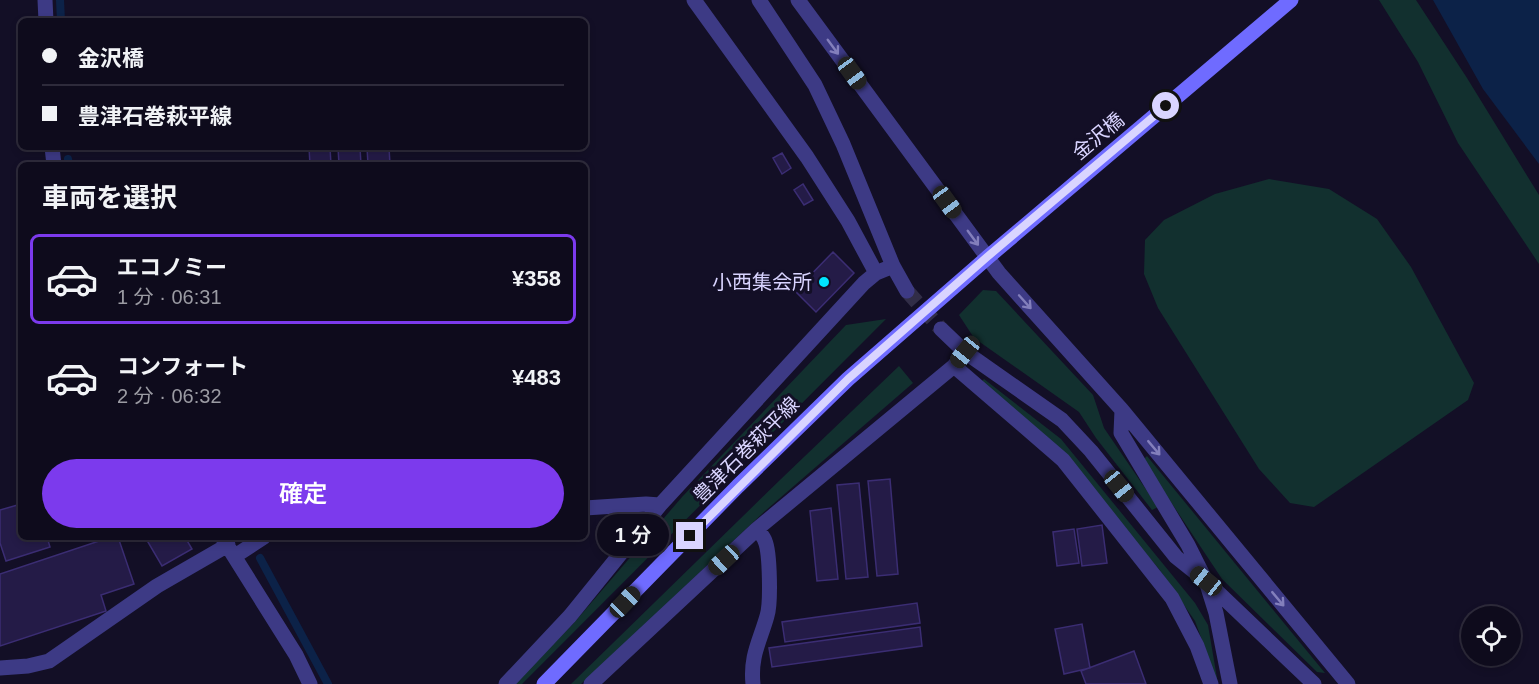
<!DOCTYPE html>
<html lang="ja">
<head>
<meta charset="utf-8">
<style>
	body { margin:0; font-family:Helvetica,"Noto Sans JP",sans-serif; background:#1c1929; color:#f1f3f6; height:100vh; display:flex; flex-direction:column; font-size:22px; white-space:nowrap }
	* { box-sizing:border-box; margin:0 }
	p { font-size:20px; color:#9b9ba3 }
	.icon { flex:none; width:33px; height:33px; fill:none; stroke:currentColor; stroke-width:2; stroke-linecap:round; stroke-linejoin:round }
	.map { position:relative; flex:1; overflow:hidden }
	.details { position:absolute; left:18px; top:162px; width:570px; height:378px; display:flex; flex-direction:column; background:#0e0b1c; border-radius:9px; box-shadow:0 3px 9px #0003,0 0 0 2px #2e2b3b }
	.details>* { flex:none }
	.top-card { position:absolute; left:18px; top:18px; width:570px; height:132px; border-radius:9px; box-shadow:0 3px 9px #0003,0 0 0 2px #2e2b3b; display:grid; align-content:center; height:132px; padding:0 24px; background:#0e0b1c }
	.buttons { position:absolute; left:1461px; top:606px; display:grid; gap:12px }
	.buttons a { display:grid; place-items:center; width:60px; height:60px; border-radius:50%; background:#0e0b1c; box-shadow:0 3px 9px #0003,0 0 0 2px #2e2b3b; font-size:30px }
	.end { position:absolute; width:27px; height:27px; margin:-14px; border:8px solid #d9d4ff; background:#111; box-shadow:0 0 0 3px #111 }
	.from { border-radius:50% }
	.bubble { position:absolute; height:42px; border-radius:21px; background:#0e0b1c; box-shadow:0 3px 9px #0003,0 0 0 2px #2e2b3b; font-size:20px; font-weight:600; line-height:42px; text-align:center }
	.car { position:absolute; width:18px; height:36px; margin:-18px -9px; border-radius:8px; box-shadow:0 0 4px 2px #0007; background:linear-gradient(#222 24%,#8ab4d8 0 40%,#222 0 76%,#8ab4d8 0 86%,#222 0) }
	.top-card b { display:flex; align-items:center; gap:21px; height:57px; font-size:22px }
	.top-card b+b { border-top:2px solid #2e2b3b }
	.top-card i { width:15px; height:15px; background:#f1f3f6 }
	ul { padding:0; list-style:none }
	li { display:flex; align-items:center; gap:18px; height:90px; margin:0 12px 9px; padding:0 12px; border:3px solid transparent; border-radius:9px }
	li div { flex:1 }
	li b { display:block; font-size:22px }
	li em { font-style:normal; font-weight:600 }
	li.current { border-color:#7c3aed }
	li>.icon { width:54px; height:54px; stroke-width:1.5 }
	h2 { padding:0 24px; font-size:27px; line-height:72px }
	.button { display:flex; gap:12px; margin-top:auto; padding:12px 24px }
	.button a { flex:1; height:69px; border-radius:36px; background:#7c3aed; color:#fff; font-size:24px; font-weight:600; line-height:69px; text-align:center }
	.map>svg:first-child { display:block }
	.green { fill:#12302f }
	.water { fill:#0c2248 }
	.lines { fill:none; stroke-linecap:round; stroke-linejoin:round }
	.stream { stroke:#0c2248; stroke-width:8 }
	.building { fill:#241b47; stroke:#3b2d73; stroke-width:1.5 }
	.minor-tunnel { stroke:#312d47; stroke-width:15; stroke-dasharray:15 8; stroke-linecap:butt }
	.minor { stroke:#3d3a85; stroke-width:15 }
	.secondary { stroke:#6f6bff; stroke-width:15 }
	.oneway { stroke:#837fbc }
	.route { stroke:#d9d4ff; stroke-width:8 }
	.poi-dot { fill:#00e5ff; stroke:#130f26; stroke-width:2 }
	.labels { text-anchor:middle; stroke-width:6; stroke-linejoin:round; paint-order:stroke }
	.street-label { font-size:20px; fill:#d9d4ff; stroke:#130f26 }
	.poi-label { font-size:20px; fill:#d9d4ff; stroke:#130f26; text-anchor:end }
</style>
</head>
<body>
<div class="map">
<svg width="1539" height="684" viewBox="0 0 1539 684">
	<rect width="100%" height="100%" fill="#130f26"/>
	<path class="green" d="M1379,0H1416L1467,78L1539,195V264L1458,143L1418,62Z
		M1269,179L1329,189L1377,219L1411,267L1474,383L1468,400L1314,507L1290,503L1259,469L1158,308L1144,274L1145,240L1164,220L1215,194Z
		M983,290L996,291L1093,395L1104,428L1158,507L1152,510L1096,438L1079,412L974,338L959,315Z
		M886,319L522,684H514L573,624L682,497L846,325Z
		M899,366L913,383L765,511L581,684H571L781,479Z
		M984,379L1061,439L1195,603L1208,625L1218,684L1195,621L1159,569L1063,456L980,383Z
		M1147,456L1325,673L1317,672L1222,579L1143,460Z"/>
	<path class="water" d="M1433,0H1539V164L1483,89Z"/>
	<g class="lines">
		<path class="stream" d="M60,0L61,21
			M68,159L69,165
			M260,558L328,684"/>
	</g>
	<path class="building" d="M309,147H330L331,165H310Z
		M338,147H360L361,165H339Z
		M367,147H389L390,165H368Z
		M782,153L791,168L782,174L773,158Z
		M803,184L813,200L804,205L794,190Z
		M833,252L854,273L816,312L795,291Z
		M890,479L898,574L877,576L868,481Z
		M859,483L868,577L846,579L837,485Z
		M21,504V537H47L50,547L6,561L0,543V510Z
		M831,508L838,579L817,581L810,511Z
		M1102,525L1107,563L1082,566L1077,529Z
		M1074,529L1079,563L1057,566L1053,532Z
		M111,537H118L134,584L101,595L106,611L0,646V574Z
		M145,537H185L192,549L162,566Z
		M917,603L920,623L785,642L782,622Z
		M1082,624L1090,668L1064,674L1055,629Z
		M920,627L922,646L772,667L769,648Z
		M1134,651L1146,684H1086L1081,671Z"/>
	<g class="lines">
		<path class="minor-tunnel" d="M907,291L941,329"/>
		<path class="minor" d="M45,0L46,21
			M694,0L807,157L848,221L876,273
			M759,0L815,85L843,144L893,266L907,291
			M798,0L999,273L1122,410L1348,684
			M52,147L54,165
			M941,329L965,352L1062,420L1091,451L1176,557L1206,581L1314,684
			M954,366L1063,460L1172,598L1197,646L1211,684
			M1122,410L1121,433L1188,545L1206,581L1216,613L1230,684
			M585,508L646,504L660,505
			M222,537L296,655L310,684
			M235,556L264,537
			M0,668L28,666L49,661L157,586L228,545
			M506,684L570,616L660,505L864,283L876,273L893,266
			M591,684L757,529L954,366L965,352
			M753,684C750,656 760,641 767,616C771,604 770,552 765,541C764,537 759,532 757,529"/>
		<path class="secondary" d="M544,684L738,486L848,379L988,257L1291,0"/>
	</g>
	<defs><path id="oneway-shaft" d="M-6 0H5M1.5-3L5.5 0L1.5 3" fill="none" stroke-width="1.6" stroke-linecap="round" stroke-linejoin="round" transform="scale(1.5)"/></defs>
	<g class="oneway">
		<use href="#oneway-shaft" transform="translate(833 47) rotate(54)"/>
		<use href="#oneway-shaft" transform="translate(973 238) rotate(54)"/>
		<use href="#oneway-shaft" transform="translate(1025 302) rotate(48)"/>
		<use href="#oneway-shaft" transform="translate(1154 448) rotate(50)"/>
		<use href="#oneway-shaft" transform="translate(1278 599) rotate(50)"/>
	</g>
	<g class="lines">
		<path class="route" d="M690,536L848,379L987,257L1166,106"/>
	</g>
	<circle class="poi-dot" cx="824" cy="282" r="6"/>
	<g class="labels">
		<g class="street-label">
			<text transform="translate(1098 136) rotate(-40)" y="7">金沢橋</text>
			<text transform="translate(746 450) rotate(-45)" y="7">豊津石巻萩平線</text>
		</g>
		<g class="poi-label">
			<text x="812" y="289">小西集会所</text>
		</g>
	</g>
</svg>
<div class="buttons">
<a><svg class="icon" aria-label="locate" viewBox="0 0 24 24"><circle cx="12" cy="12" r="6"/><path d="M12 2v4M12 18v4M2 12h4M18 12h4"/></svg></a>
</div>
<i class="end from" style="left:1166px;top:106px"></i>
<i class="end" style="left:690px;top:536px"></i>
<div class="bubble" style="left:597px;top:514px;width:72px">1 分</div>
<i class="car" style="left:852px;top:73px;rotate:144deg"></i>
<i class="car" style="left:947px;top:202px;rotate:144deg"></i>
<i class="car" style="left:965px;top:352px;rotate:219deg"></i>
<i class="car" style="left:1119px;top:486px;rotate:141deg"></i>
<i class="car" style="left:724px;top:560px;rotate:227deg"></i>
<i class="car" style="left:1206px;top:581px;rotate:309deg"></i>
<i class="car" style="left:625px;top:602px;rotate:44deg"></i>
<div class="top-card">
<b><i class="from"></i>金沢橋</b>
<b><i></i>豊津石巻萩平線</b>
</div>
<section class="details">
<h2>車両を選択</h2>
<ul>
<li class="current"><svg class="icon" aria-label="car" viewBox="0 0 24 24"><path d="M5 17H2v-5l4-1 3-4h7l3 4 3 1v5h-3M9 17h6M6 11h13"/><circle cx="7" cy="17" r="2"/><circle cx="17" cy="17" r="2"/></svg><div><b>エコノミー</b><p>1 分 · 06:31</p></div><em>¥358</em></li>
<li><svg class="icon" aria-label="car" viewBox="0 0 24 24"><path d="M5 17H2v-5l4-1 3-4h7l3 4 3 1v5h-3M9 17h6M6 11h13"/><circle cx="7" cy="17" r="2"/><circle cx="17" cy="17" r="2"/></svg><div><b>コンフォート</b><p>2 分 · 06:32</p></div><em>¥483</em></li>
</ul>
<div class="button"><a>確定</a></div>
</section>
</div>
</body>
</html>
